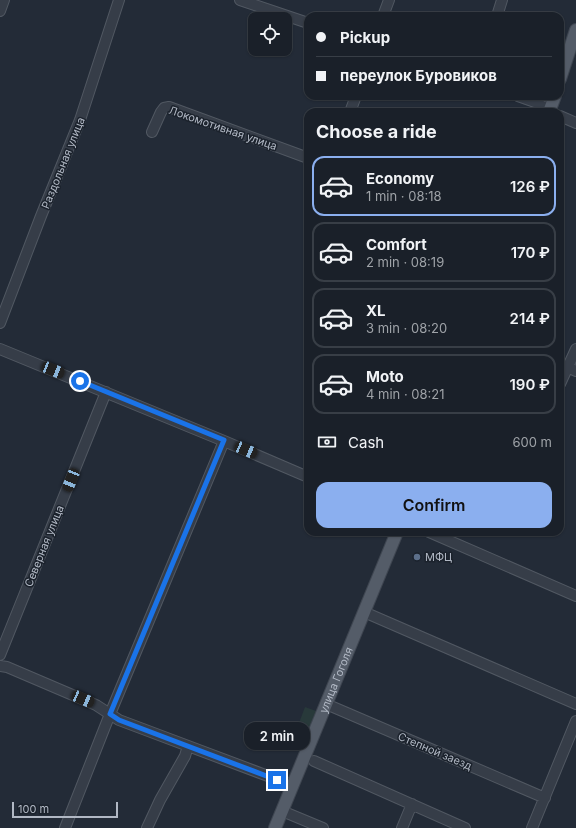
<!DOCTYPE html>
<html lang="en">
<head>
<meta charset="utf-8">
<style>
	body { margin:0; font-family:Inter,sans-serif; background:#232831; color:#f1f3f6; height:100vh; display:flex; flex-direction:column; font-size:15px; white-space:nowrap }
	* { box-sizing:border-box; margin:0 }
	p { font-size:13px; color:#9fa3a8 }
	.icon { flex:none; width:22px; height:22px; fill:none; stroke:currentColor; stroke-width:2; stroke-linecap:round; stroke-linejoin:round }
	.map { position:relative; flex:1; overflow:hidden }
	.sheet { position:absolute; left:304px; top:108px; width:260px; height:428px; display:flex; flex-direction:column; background:#1a2029; border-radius:12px; box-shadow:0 1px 3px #0004,0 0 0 1px #383e46 }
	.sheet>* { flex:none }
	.top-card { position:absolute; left:304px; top:12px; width:260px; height:88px; border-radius:12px; box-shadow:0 1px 3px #0004,0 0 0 1px #383e46; display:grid; align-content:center; height:88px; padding:0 12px; background:#1a2029 }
	.fabs { position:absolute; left:248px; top:12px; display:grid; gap:8px }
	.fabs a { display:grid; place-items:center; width:44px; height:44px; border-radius:8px; background:#1a2029; box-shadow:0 1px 3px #0004,0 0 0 1px #383e46; font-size:20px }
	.scale { position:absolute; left:12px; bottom:10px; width:106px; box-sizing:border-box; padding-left:4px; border:2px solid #b1b8c4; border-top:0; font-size:11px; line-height:14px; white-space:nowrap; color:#b1b8c4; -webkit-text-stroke:3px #1b222c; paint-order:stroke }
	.end { position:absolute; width:18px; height:18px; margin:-9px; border:5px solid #1a73e8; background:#fff; box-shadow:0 0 0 2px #fff }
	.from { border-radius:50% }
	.bubble { position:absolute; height:28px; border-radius:12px; background:#1a2029; box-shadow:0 1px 3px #0004,0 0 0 1px #383e46; font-size:13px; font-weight:600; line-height:28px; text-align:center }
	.car { position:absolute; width:12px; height:24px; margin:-12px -6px; border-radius:5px; box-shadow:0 0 3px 1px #0007; background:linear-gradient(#222 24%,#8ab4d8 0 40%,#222 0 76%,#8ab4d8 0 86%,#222 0) }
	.top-card b { display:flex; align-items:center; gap:14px; height:38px; font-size:15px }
	.top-card b+b { border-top:1px solid #383e46 }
	.top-card i { width:10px; height:10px; background:#f1f3f6 }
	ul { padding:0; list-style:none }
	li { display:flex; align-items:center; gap:12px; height:60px; margin:0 8px 6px; padding:0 4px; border:2px solid #383e46; border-radius:12px }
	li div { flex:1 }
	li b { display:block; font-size:15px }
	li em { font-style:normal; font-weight:600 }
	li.selected { border-color:#8bafef }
	li>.icon { width:36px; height:36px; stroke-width:1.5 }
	h2 { padding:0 12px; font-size:18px; line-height:48px }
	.pay { display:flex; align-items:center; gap:10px; height:44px; padding:0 12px; font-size:15px }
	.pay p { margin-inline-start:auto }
	.action { display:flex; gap:8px; margin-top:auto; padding:8px 12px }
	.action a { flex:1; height:46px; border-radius:12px; background:#8bafef; color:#111; font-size:16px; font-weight:600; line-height:46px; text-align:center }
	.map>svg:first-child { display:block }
	.grass { fill:#28393a }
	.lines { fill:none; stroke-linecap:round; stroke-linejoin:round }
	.minor-casing { stroke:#515862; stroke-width:12 }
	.major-casing { stroke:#3f4651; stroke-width:14 }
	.minor { stroke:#363d48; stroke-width:10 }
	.major { stroke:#545c68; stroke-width:12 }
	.route { stroke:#1a73e8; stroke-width:5 }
	.service-dot { fill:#5c6f8a; stroke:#1b222c; stroke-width:1.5 }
	.labels { text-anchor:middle; stroke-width:3; stroke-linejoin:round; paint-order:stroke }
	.street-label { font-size:11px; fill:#b1b8c4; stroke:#1b222c }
	.poi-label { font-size:11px; fill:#b1b8c4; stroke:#1b222c; text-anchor:start }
</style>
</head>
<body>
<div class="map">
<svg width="576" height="828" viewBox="0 0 576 828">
	<rect width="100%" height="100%" fill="#232b37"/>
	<path class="grass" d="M305,707L316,711L309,728L299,723Z"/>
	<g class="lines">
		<defs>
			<path id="minor" d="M240,0L308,23
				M0,11L4,0
				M383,16L389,0
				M497,16L502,0
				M518,96L535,102L553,112
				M350,112L356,96
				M560,116L576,123
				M152,132L161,112L164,108L169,107L308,158
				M0,323L41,216L80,120L119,0
				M0,349L224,441L308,477
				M560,364L576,371
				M560,384L576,349
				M429,532L576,596
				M364,612L576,704
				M0,655L106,392
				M0,666L7,667L96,705L119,720L292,785
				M326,704L545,798
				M314,761L465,828
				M282,811L323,828
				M65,828L110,714L224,441
				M147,828L160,800L185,756L188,746
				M402,828L412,804
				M532,828L576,721"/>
			<g id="major">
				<path d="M560,79L576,30"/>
				<path d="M549,112L555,96"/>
				<path id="s1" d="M275,828L397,532"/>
			</g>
		</defs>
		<use href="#minor" class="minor-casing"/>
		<use href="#major" class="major-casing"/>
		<use href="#minor" class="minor"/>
		<use href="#major" class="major"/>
	</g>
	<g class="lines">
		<path class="route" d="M80,381L224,440L110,714L119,720L277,780"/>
	</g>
	<circle class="service-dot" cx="417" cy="557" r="4"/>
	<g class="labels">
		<g class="street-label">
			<text transform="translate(223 128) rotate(19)" y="4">Локомотивная улица</text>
			<text transform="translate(63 163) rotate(-68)" y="4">Раздольная улица</text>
			<text transform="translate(44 546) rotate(-68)" y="4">Северная улица</text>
			<text dy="4" stroke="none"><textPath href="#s1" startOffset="160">улица Гоголя</textPath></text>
			<text transform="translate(435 751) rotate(23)" y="4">Степной заезд</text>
		</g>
		<g class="poi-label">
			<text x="425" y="561">МФЦ</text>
		</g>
	</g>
</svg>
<div class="fabs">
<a><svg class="icon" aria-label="locate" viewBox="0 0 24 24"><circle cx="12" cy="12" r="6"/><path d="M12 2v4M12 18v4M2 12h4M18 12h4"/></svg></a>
</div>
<div class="scale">100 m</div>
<i class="end from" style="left:80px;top:381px"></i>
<i class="end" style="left:277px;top:780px"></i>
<div class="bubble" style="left:244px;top:722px;width:66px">2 min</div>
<i class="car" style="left:53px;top:370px;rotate:112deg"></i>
<i class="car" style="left:246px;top:450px;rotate:113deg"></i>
<i class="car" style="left:71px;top:480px;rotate:202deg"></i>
<i class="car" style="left:83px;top:699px;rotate:113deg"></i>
<div class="top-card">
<b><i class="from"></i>Pickup</b>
<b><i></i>переулок Буровиков</b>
</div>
<section class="sheet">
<h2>Choose a ride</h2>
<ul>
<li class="selected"><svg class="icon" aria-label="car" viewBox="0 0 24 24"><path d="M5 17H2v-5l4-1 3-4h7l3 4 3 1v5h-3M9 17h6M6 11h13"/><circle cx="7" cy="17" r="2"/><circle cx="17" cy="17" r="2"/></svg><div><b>Economy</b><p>1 min · 08:18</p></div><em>126 ₽</em></li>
<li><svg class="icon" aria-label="car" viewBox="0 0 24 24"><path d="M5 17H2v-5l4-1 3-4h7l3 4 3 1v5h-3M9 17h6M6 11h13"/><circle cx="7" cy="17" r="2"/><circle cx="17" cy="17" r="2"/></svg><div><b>Comfort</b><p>2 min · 08:19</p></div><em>170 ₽</em></li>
<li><svg class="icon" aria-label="car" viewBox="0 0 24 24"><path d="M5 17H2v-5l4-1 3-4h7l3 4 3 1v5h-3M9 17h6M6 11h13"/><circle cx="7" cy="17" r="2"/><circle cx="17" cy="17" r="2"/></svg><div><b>XL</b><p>3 min · 08:20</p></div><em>214 ₽</em></li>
<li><svg class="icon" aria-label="car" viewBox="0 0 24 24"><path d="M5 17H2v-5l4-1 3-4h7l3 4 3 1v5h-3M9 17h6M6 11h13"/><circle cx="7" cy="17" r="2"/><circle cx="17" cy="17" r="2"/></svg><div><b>Moto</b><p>4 min · 08:21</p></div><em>190 ₽</em></li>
</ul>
<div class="pay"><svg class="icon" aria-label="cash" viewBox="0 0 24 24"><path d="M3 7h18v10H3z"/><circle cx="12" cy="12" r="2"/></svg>Cash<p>600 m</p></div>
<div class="action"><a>Confirm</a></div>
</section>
</div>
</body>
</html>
